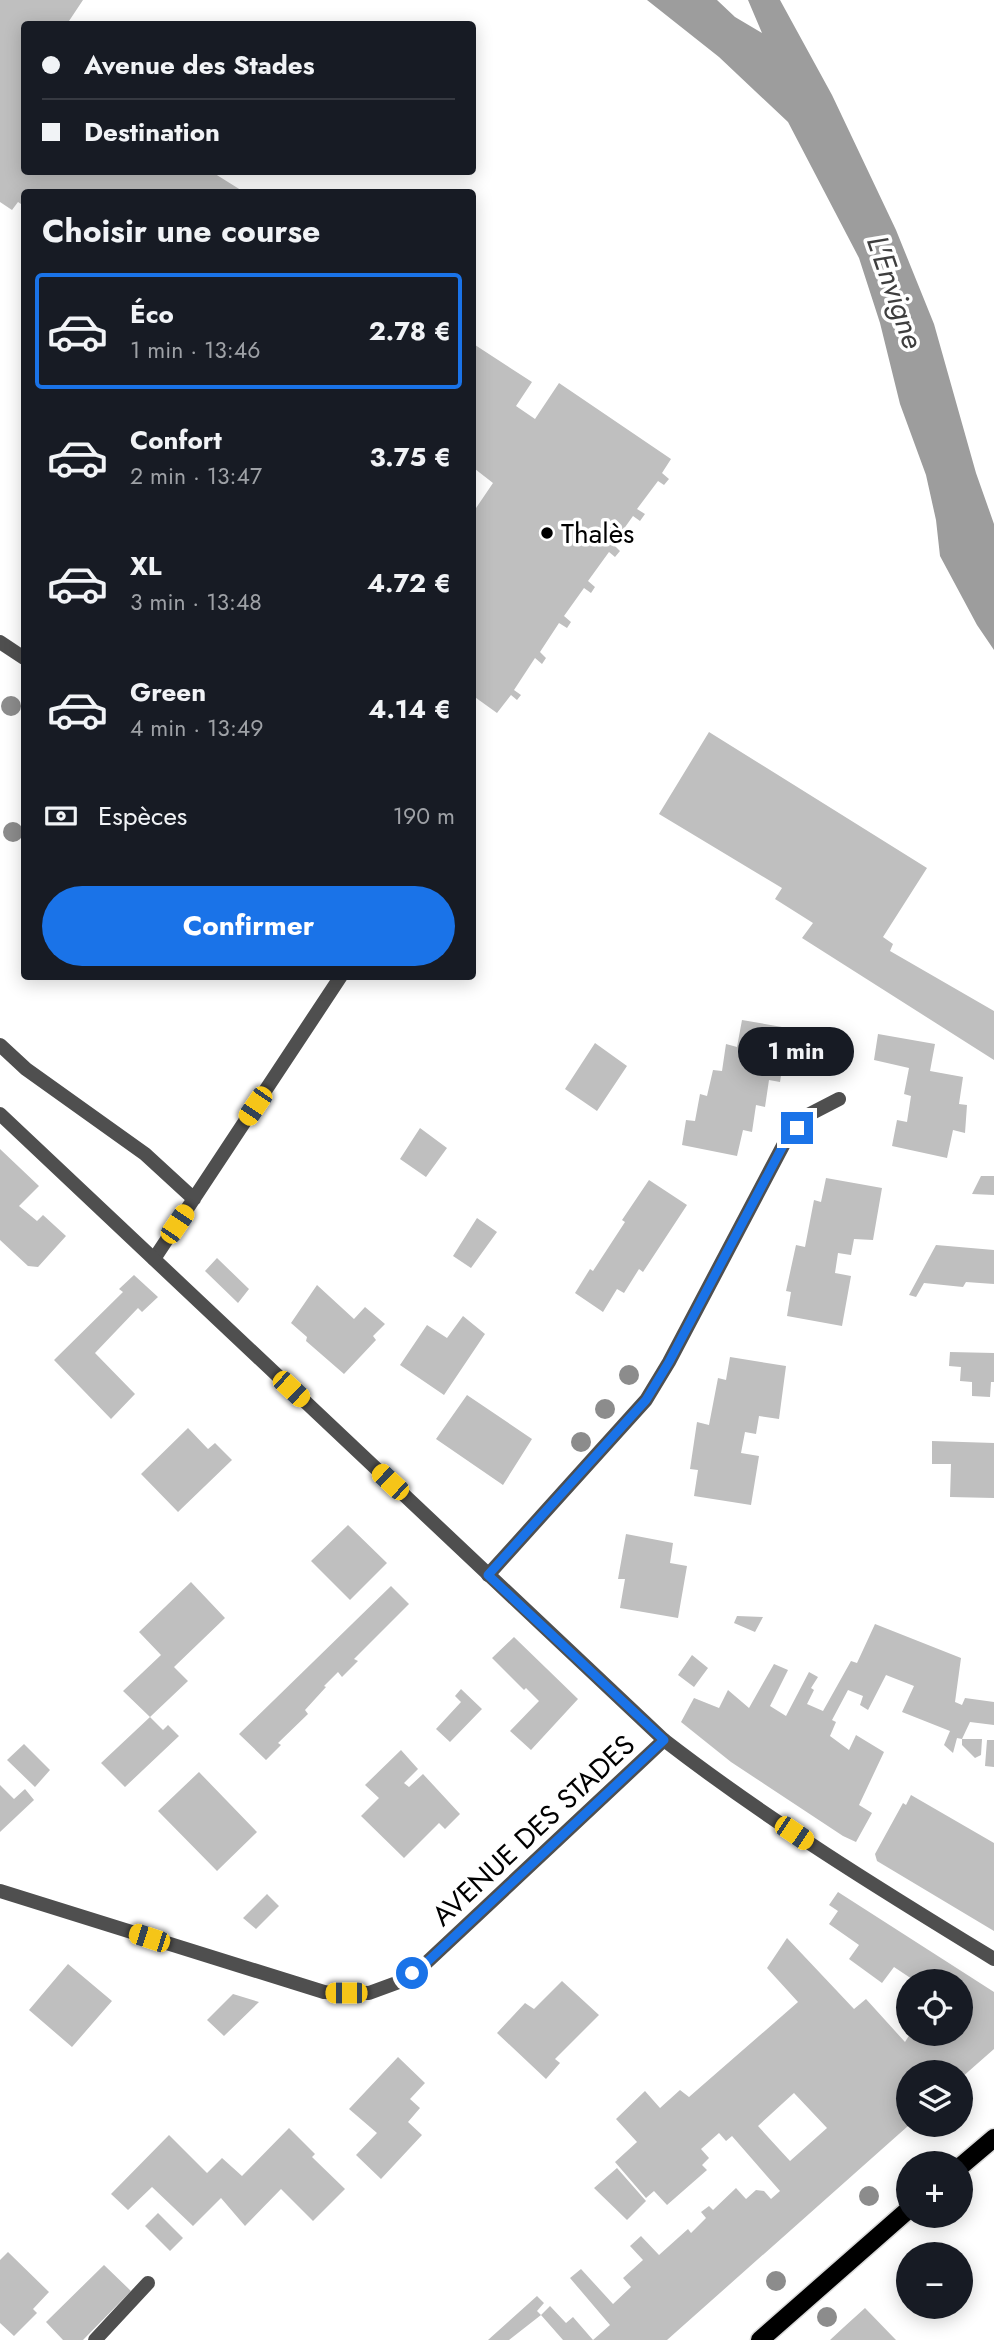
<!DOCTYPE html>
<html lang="fr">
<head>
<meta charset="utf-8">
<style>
	body { margin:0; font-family:Jost,sans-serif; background:#20242c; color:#f1f3f6; height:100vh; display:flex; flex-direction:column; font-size:26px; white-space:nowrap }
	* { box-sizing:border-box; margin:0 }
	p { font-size:23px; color:#9ea1a6 }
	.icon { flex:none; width:38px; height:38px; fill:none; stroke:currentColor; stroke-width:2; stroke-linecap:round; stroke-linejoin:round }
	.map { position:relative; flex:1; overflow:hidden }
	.side { position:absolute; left:21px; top:189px; width:455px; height:791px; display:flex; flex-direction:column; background:#171b24; border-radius:7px; box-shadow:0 4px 18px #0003 }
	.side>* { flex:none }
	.hud { position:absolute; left:21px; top:21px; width:455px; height:154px; border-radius:7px; box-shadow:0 4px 18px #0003; display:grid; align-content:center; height:154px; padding:0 21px; background:#171b24 }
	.controls { position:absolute; left:896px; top:1969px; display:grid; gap:14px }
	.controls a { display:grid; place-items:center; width:77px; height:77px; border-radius:50%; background:#171b24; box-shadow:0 4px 18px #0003; font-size:35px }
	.end { position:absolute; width:32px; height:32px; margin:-16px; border:9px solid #1a73e8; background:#fff; box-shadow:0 0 0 4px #fff }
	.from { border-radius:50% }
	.bubble { position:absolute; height:49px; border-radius:24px; background:#171b24; box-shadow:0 4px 18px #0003; font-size:23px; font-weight:700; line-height:49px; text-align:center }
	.car { position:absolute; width:21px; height:42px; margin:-21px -10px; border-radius:9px; box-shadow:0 0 5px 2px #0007; background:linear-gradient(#f5c518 24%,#345 0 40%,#f5c518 0 76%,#345 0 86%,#f5c518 0) }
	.hud b { display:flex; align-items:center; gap:24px; height:66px; font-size:26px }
	.hud b+b { border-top:2px solid #363941 }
	.hud i { width:18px; height:18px; background:#f1f3f6 }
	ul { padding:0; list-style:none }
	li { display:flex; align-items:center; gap:21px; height:116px; margin:0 14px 10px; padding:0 7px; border:4px solid transparent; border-radius:7px }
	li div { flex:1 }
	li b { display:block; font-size:26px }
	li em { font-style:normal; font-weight:700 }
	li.current { border-color:#1a73e8 }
	li>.icon { width:63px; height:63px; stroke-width:1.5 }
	h2 { padding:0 21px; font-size:32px; line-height:84px }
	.pay { display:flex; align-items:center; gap:18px; height:77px; padding:0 21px; font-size:26px }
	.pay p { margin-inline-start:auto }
	.action { display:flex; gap:14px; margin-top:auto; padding:14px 21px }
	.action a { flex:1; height:80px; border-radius:42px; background:#1a73e8; color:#fff; font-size:28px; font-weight:700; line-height:80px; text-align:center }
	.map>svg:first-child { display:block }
	.water { fill:#9d9d9d }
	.building { fill:#bfbfbf; fill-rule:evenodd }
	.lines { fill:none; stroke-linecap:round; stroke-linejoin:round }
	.primary-casing { stroke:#dbdbdb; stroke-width:21 }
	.service { stroke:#4f4f4f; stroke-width:14 }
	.minor { stroke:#4f4f4f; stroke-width:14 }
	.tertiary { stroke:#4f4f4f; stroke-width:14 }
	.primary { stroke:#000; stroke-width:18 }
	.tree { fill:#8c8c8c }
	.route { stroke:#1a73e8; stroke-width:9 }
	.poi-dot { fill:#000; stroke:#fff; stroke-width:2.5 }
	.labels { text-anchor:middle; stroke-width:7; stroke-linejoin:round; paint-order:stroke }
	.poi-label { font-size:28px; fill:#000; stroke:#fff; text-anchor:start }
	.street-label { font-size:28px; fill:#000; stroke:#fff }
	.water-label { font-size:30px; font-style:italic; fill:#3e3e3e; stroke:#fff }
</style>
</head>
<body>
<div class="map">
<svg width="994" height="2340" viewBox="0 0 994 2340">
	<rect width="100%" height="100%" fill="#fff"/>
	<path class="water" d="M647,0H717L735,17L762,33L748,0H780L832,95L896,230L934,324L976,473L994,524V650L977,625L940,556L936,520L926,475L900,404L880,323L859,258L788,122L719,57Z"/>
	<path class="building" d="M0,0H83L67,24H24V172H212L244,192H24V206L18,202L12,210L0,202Z
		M472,343L532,382L516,406L535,419L559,383L671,459L662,473L669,479L664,485L658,481L637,509L645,514L640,521L633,516L613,544L620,551L615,557L609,552L588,581L595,587L591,593L584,588L564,616L571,622L567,628L559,623L540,652L546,658L542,664L535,658L514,690L521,695L517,700L511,695L497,713L472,695V514L493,483L475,469L472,471Z
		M709,732L927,868L883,937L893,944L890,951L994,1011V1060L802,938L813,923L775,899L782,888L659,814Z
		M742,1020L799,1030L795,1057L784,1056L780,1082L769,1080L765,1107L756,1105L752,1132L743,1130L737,1156L682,1145L686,1120L695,1121L700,1094L707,1096L713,1070L722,1071L726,1044L737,1047Z
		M878,1034L935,1044L930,1071L963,1077L959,1104L967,1105L965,1133L953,1130L947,1158L892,1146L897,1120L907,1122L911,1096L904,1094L909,1068L874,1060Z
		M595,1043L627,1066L597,1111L565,1089Z
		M420,1128L447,1148L426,1177L400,1159Z
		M0,1149L39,1186L19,1206L37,1221L43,1215L66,1236L38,1267L28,1266L0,1240Z
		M981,1176H994V1195L972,1194Z
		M826,1178L882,1188L873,1240L854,1239L851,1255L838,1253L835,1273L851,1276L842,1326L787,1316L791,1292L786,1291L796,1245L805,1247L814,1200L821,1202Z
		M649,1180L687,1205L643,1272L639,1269L624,1293L617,1289L603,1312L575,1293L590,1269L593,1271L625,1222L622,1220Z
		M477,1218L497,1232L471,1268L453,1256Z
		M936,1245L994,1250V1284L966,1282L963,1287L924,1283L916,1297L909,1295Z
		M217,1258L249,1289L238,1303L205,1271Z
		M134,1275L158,1297L142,1312L138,1308L95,1353L135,1394L111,1419L54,1360L123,1292L119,1289Z
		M317,1285L354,1319L365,1307L385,1324L373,1336L376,1340L344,1374L306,1341L307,1337L291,1323Z
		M463,1316L485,1334L444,1395L400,1365L427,1325L447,1338Z
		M950,1352L994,1353V1382H991L990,1397L972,1396V1382L960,1381L961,1367L949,1366Z
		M730,1357L786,1366L779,1419L759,1416L756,1434L745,1432L741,1453L759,1456L751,1505L694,1496L698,1470L690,1469L697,1422L709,1425L718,1378L726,1380Z
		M467,1395L532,1439L503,1485L436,1439Z
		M188,1428L208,1449L215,1443L232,1460L178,1512L141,1474Z
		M932,1441L994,1443V1498L950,1497L951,1464H932Z
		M348,1525L387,1563L350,1600L311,1561Z
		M626,1534L673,1543L670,1563L687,1566L678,1618L620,1608L625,1579H618Z
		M191,1582L225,1618L174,1667L188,1681L150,1717L123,1691L161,1655L139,1632Z
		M391,1586L409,1604L354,1659L358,1661L342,1677L338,1672L324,1686L326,1687L305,1710L308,1714L278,1743L281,1745L266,1760L239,1734Z
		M737,1616L763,1617L755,1632L734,1623Z
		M875,1624L961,1658L955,1702L962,1705L965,1698L994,1702V1725L970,1722L962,1739L957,1738L953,1753L944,1745L950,1731L902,1712L914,1686L886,1675L868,1710L860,1705L863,1696L848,1690L832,1720L836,1722L830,1736L849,1750L856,1735L884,1752L859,1805L872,1813L856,1842L843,1836L731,1762L681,1722L694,1698L719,1708L728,1690L749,1708L774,1664L788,1670L770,1706L786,1716L809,1672L818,1677L811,1688L814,1690L807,1704L823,1711L851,1661L857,1663Z
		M514,1637L578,1699L531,1750L510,1731L539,1701L526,1688L524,1690L492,1658Z
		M692,1655L708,1668L694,1687L678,1675Z
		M461,1689L482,1709L450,1742L436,1729L461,1702L455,1696Z
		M150,1717L163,1730L168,1725L179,1736L125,1787L101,1763Z
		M962,1739H982L981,1755L975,1758L962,1745Z
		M987,1740H994V1767L985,1766Z
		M24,1744L50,1770L35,1787L7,1760Z
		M401,1750L418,1769L404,1783L409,1787L423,1774L460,1814L445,1829L439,1823L404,1858L361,1816L379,1798L365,1785Z
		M199,1772L257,1832L217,1871L158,1811Z
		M0,1785L14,1799L25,1789L34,1800L0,1832Z
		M911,1795L994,1843V1931L877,1861L875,1854L903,1803L906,1805Z
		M838,1892L994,1992V2049L961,2078V2072H908V2126L667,2340H563L541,2315L550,2306L566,2323L573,2317L593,2340L610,2325L570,2278L581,2269L613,2304L631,2287L623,2278L643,2260L630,2246L641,2236L659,2255L688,2229L691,2233L706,2218L701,2212L709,2206L713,2210L736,2188L746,2199L756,2190L764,2191L771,2199L780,2191L732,2136L726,2141L719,2133L701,2149L709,2158L702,2165L707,2170L667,2205L654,2191L646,2198L615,2162L637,2142L616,2119L645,2091L660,2108L680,2090L689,2097L798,2002L767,1968L787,1938L854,2009L866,1999L905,2042L910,2034H961V1981H915L894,1967L882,1983L849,1959L859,1945L829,1924L838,1911L829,1905ZM794,2093L827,2128L790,2161L758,2126Z
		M267,1894L279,1906L256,1929L243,1918Z
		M68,1964L112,2001L72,2047L29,2010Z
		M562,1981L599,2015L555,2059L560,2063L546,2079L497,2033L525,2003L534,2009Z
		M233,1994L259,2002L224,2036L207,2020Z
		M398,2057L425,2083L410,2099L420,2108L408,2122L422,2135L381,2179L356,2155L377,2133L349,2109Z
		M289,2128L315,2154L312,2157L345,2189L313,2221L281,2189L245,2226L221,2198L193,2226L152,2187L128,2210L111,2194L169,2135L207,2173L222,2158L242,2176Z
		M617,2168L646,2201L627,2220L594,2188Z
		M158,2213L183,2238L170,2251L145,2226Z
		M8,2252L49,2292L33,2309L37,2313L14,2336L0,2323V2260Z
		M104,2265L131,2291L83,2340H63L46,2322Z
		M537,2296L544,2303L537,2311L541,2315L509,2340H488Z
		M865,2308L896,2340H830L844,2327Z"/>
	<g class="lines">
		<defs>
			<path id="primary" d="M961,2166L994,2138
				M760,2340L908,2210"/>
		</defs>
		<use href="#primary" class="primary-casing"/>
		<path class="service" d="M0,642L24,658
			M0,1045L26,1069L145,1154L194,1199
			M154,1259L341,976"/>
		<path class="minor" d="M488,1575L646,1400L669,1362L786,1140L808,1115L839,1099
			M0,1891L324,1992L369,1993L399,1982L425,1964L664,1740
			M95,2340L148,2283"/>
		<path class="tertiary" d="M0,1114L664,1740C769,1821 881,1890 994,1959"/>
		<use href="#primary" class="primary"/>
	</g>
	<g class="tree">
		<circle cx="11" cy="706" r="10"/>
		<circle cx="13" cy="832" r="10"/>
		<circle cx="629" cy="1375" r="10"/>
		<circle cx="605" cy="1409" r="10"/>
		<circle cx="581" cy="1442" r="10"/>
		<circle cx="869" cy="2196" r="10"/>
		<circle cx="776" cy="2281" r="10"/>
		<circle cx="827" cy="2317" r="10"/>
	</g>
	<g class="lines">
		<path class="route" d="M412,1973L425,1964L664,1740L488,1575L646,1400L669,1362L786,1140L797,1128"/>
	</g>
	<circle class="poi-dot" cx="547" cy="533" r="7"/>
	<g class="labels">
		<g class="poi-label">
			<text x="561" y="543">Thalès</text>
		</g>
		<g class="street-label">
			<text transform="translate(533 1830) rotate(-43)" y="10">AVENUE DES STADES</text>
		</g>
		<g class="water-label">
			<text transform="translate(895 292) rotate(71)" y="10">L'Envigne</text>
		</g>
	</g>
</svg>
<div class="controls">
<a><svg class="icon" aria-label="locate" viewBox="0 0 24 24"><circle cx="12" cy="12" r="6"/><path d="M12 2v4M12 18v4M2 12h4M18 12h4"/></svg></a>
<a><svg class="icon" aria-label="layers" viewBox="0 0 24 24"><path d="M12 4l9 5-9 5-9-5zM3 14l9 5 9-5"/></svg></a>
<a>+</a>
<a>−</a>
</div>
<i class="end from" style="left:412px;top:1973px"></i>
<i class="end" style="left:797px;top:1128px"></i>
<div class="bubble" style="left:738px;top:1027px;width:116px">1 min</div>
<i class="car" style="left:255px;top:1106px;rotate:214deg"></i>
<i class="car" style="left:177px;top:1224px;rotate:34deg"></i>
<i class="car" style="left:291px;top:1389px;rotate:133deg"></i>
<i class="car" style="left:390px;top:1482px;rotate:313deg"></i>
<i class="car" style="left:794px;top:1833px;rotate:124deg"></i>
<i class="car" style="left:149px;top:1938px;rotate:288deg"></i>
<i class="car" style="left:346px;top:1993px;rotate:270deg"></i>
<div class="hud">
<b><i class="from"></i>Avenue des Stades</b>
<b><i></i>Destination</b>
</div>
<section class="side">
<h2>Choisir une course</h2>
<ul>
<li class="current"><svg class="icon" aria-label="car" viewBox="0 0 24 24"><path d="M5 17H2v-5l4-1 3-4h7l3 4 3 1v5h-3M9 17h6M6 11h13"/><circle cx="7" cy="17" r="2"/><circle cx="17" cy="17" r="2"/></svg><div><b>Éco</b><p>1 min · 13:46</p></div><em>2.78 €</em></li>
<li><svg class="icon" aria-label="car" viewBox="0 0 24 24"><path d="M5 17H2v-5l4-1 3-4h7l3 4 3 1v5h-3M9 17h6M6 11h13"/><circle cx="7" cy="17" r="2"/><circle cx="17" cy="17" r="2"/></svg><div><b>Confort</b><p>2 min · 13:47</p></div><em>3.75 €</em></li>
<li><svg class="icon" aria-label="car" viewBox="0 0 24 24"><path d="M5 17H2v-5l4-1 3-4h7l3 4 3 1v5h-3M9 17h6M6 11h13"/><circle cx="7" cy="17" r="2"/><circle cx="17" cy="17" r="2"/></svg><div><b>XL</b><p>3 min · 13:48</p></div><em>4.72 €</em></li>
<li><svg class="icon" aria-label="car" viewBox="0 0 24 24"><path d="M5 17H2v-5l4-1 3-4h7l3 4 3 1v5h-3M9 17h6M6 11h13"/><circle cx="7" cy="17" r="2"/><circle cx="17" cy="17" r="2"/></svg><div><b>Green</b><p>4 min · 13:49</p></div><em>4.14 €</em></li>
</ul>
<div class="pay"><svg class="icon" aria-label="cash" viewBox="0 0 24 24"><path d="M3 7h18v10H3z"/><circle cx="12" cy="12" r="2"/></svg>Espèces<p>190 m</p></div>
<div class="action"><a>Confirmer</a></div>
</section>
</div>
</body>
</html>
